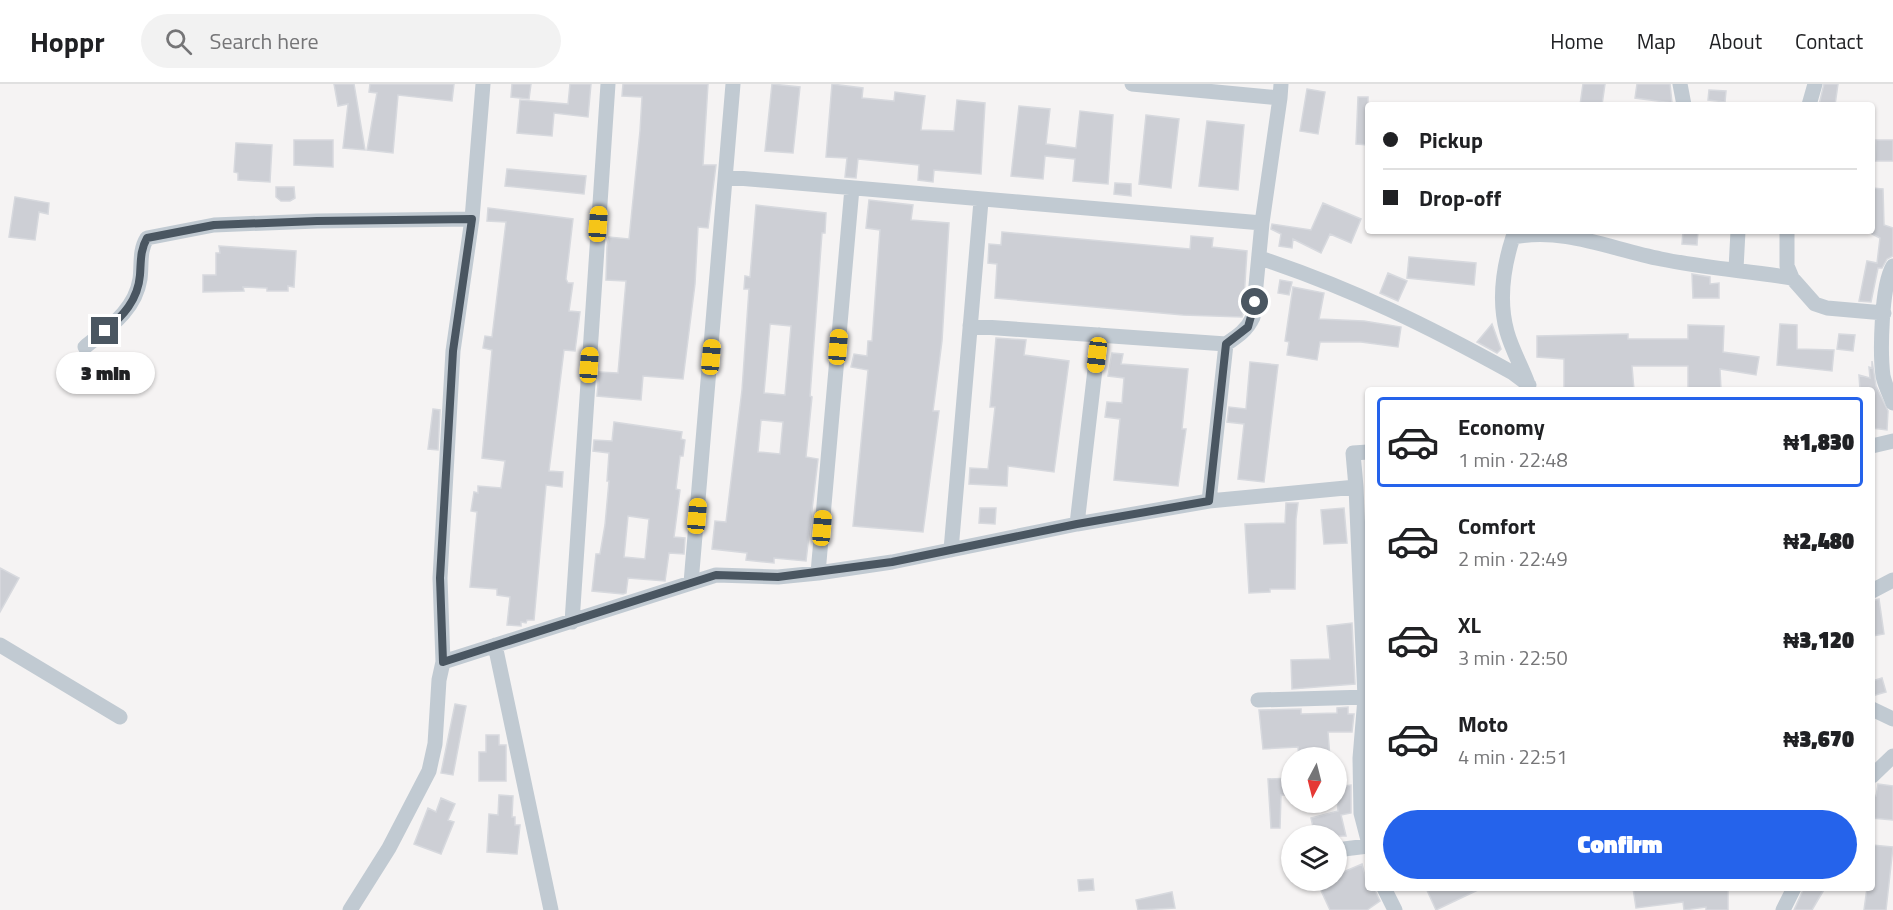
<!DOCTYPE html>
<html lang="en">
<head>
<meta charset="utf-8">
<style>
	body { margin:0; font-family:"Titillium Web",sans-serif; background:#f2f2f2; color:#202124; height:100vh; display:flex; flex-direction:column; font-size:22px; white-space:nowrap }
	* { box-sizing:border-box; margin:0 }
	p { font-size:20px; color:#757577 }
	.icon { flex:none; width:33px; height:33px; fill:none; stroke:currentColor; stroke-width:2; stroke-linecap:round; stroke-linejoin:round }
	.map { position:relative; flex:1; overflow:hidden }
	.side { position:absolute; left:1365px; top:303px; width:510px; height:504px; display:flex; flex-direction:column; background:#fff; border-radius:6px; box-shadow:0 2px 4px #0004 }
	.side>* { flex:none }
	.hud { position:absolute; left:1365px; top:18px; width:510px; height:132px; border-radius:6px; box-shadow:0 2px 4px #0004; display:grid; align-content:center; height:132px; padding:0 18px; background:#fff }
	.needle { width:39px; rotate:187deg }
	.buttons { position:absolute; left:1281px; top:663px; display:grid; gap:12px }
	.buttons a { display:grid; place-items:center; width:66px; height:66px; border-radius:50%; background:#fff; box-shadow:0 2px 4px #0004; font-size:30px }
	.end { position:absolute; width:27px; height:27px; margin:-14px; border:8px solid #4a5661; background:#fff; box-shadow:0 0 0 3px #fff }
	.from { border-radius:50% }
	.bubble { position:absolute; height:42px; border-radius:21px; background:#fff; box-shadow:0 2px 4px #0004; font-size:20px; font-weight:800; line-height:42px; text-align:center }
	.car { position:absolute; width:18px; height:36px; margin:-18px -9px; border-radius:8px; box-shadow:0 0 4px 2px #0007; background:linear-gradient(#f5c518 24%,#345 0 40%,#f5c518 0 76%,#345 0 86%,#f5c518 0) }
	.hud b { display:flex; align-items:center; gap:21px; height:57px; font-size:22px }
	.hud b+b { border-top:2px solid #e0e0e0 }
	.hud i { width:15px; height:15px; background:#202124 }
	ul { padding:10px 0 0; list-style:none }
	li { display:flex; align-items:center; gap:18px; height:90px; margin:0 12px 9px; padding:0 6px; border:3px solid transparent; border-radius:6px }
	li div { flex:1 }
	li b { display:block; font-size:22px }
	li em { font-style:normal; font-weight:800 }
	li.selected { border-color:#2563eb }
	li>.icon { width:54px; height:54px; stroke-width:1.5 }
	.cta { display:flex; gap:12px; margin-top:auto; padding:12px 18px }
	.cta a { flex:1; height:69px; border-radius:36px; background:#2563eb; color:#fff; font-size:24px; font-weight:800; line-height:69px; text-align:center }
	header { display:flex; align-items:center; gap:36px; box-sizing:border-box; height:84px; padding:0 30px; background:#fff; border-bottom:2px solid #e0e0e0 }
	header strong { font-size:28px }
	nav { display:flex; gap:33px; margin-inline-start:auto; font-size:21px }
	.search { width:420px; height:54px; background:#f2f2f2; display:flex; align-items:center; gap:15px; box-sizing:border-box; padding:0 21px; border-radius:33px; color:#757577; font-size:22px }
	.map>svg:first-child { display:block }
	.building { fill:#cdcfd5; stroke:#d7d9de; stroke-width:1.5; fill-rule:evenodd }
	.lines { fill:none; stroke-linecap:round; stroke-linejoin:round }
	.minor { stroke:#c1cad2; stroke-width:15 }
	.route { stroke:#4a5661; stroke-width:8 }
</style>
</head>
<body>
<header>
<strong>Hoppr</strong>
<div class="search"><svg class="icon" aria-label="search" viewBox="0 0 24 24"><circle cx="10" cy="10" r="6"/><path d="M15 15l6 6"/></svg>Search here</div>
<nav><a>Home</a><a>Map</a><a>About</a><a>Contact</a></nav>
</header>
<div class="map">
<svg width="1893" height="826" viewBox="0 0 1893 826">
	<rect width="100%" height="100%" fill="#f5f3f3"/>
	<path class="building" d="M334,0H354L365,66L343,64L348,20L338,22Z
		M370,0H454L452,17L398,11L393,69L367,66L377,9L369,8Z
		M512,0H531L529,15L511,13Z
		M570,0H591L588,33L554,29L552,52L517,49L520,16L568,20Z
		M623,0H708L703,81H716L708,144L698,143L695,200L683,295L643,292L641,316L597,312L599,288L618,289L626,197L606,196L607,162L609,153L629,155L640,47L642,13L622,12Z
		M772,0L800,3L793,69L765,67Z
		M832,0L863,4L862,14L894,17L895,8L925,12L921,46L954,47L957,16L985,19L981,90L934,86L933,98L918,96L919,81L858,75L856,94L845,93L847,74L826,73Z
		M1583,0H1605L1602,21H1580Z
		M1637,0H1670L1672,19L1635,14Z
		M1824,0H1838L1835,21H1819Z
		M1307,5L1325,8L1318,50L1300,47Z
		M1709,6L1726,7L1725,18L1708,16Z
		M1358,13H1368V61L1356,60Z
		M1019,22L1050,25L1046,60L1076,64L1080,27L1113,31L1108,100L1073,97L1075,75L1045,72L1043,95L1011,92Z
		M1146,31L1179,35L1171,104L1139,100Z
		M1207,37L1244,41L1238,106L1199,102Z
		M294,56H333V83L294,81Z
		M1876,56H1893V77H1875Z
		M236,59L272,61L270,98L238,96V89L234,88Z
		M507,85L586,92L584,110L505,102Z
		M1115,99L1131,100V112L1114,110Z
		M276,103H294L295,114L290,117H281L276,113Z
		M1872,104L1883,105L1884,141L1893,144V172L1887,175L1882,184H1878L1871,218L1859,217L1867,177L1877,179L1880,154L1872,150Z
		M15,113L49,119L48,130L39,128L35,156L9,153Z
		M869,116L913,121L911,136L949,139L942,257L933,327H939L923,448L853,442L868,286L851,283L854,270L867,272L868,257H872L880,146L866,144Z
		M1323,119L1361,135L1351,159L1330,150L1321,169L1293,155L1292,164L1279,162L1281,150L1271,145L1272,140L1311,146Z
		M756,121L826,129L825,149H822L810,312L812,313L806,373L818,375L806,477L774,474V479L746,476L747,469L712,465L715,437L726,438L742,306L749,205H744L745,192L750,193ZM770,240L791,242L785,311L764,309ZM761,336L783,338L780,370L758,368Z
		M488,124L573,135L566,195L568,199H573L569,227L580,228L575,267L564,266L549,387L563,388L562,403L546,401L534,536H527L526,539L521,538V542L507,541L510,513L497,511V505L470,503L477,428L471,427L474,408L478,409V402L501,404L505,377L482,374L492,266L483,264L485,252L492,253L506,138L487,137Z
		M1683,147H1698L1697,161L1682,160Z
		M1002,148L1190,165L1191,152L1213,154L1212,163L1247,167L1243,230L1242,233L1183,231L995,214L997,180L988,179L989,160L1001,161Z
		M219,162L296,167L294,203L288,202V207H267V204L243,203L244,207L203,208V191H216V169H220Z
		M1409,173L1476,179L1474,201L1407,194Z
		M1388,189L1407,197L1398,217L1380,209Z
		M1692,190L1710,193V200L1719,199V214H1693Z
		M1280,196L1292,198L1289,211L1278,209Z
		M1293,203L1324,209L1319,235L1364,237L1401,243L1398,263L1361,258H1320L1317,276L1287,271L1289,258L1285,257Z
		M1492,240L1501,265L1497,269L1477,258Z
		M1780,240L1797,241V265L1834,266L1832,287L1777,281Z
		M1688,241L1724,242L1723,268L1759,273L1756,291L1720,285L1721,306H1688V282H1632L1634,306H1564V275L1537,273V252L1628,250V255H1688Z
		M1839,250L1855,251L1853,267L1837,265Z
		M996,254L1026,256L1024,271L1069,277L1054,388L1008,382L1007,402L969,400L970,384L988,385L995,323H990Z
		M1112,269L1123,270L1121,280L1188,285L1182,345H1186L1178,402L1114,396L1120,335L1105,333L1107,318L1122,319L1124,294L1108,292Z
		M1872,277L1876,302L1888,327L1887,346L1872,344L1874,320L1872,321V306H1860L1859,291L1870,294L1869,283L1872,284Z
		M1250,278L1278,281L1264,398L1238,395L1244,340L1227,338L1229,323L1246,325Z
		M433,325L440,326L438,366L428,365Z
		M614,338L682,348L681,355L685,356L683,372H680L676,405L680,406L674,453L685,454L684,470L669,469L665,497L628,494L626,509L623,510L592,507L596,470H600L605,441L609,397H607L609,369L593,367L594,356L612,357ZM628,432L649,435L645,475L624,473Z
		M1286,419H1298L1296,435L1295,505H1270V508L1249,509L1245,440L1285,439Z
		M980,424H996L995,440L979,439Z
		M1344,424L1347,459L1324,460L1321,426Z
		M0,484L19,494L0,528Z
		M1879,515L1884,550L1872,552V517Z
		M1352,539L1355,600L1292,605L1291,576L1330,575L1327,542Z
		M1882,594L1886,608L1872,612V597Z
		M455,620L466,622L453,691L441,689Z
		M1348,623V630H1354L1352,648H1328L1330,674H1299L1298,663L1263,665L1259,626L1301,625V630L1337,629V624Z
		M486,651H499V661H506V697H479V668H486Z
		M1292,694V711H1281L1280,744H1271L1268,695Z
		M1878,700L1893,702V736L1872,734V710L1876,712Z
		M1351,701V729L1341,731L1346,752H1315L1311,734L1338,727L1336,703Z
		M499,711L513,712L512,733H515V741H520L517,770L487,768L489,730L498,731Z
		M441,714L455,720L448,736L454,738L441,770L414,760L428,724L436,728Z
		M1872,761L1893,763L1886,826H1864L1867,804H1872Z
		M1362,780L1368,804H1374L1380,817L1367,826H1330L1318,800L1336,796V791Z
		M1093,795L1094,806L1079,807L1078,796Z
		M1426,804H1482L1436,826Z
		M1633,804H1728V826H1706V823L1684,826L1683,818L1636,824Z
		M1804,804H1825L1812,826H1794Z
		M1172,808L1175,824L1138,826L1136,816Z"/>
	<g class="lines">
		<path class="minor" d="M1132,0L1280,14L1281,0
			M1680,0L1684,21
			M1809,21L1815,0
			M726,93L1262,139
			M1787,147V182L1792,194L1815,220L1827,224L1884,229
			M1260,174C1353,205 1428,242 1513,289L1529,301
			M1893,182C1881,202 1880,269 1883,292C1885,301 1890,311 1893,319
			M1736,185L1738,147
			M970,242L1226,260C1238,252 1247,246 1253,233L1262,139L1280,14
			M85,263C108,244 135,227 140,195C142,180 139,167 147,154L214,141L317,137L472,135
			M1528,300C1522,283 1512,266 1507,248C1498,216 1503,184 1513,153C1565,143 1610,165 1661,175C1704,184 1749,187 1792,194
			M1872,362L1893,357
			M1356,403L1365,614L1360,674L1361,729L1368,756
			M1209,417L1226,260
			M1077,440L1099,251
			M951,466L981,117
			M818,489L852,104
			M691,499L733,0
			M1872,507L1893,496
			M572,538L608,0
			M0,561L120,633
			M495,561L551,826
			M443,578L440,494L453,267L472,135L483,0
			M1258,616L1368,613
			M1872,625L1893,635
			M1872,692L1893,672
			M1336,766L1368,762
			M1384,804L1395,826
			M350,826L389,764L429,687L435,660L439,596L443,578L716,491L778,493L818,489L892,478L1077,440L1209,417L1356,403L1353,369L1368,368
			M1783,826L1794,804"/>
	</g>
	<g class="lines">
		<path class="route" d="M105,247C123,232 138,216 140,191C141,178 140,166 147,154L214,141L317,137L472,135L453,267L440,494L443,578L716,491L778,493L892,478L1077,440L1209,417L1226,260L1248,243L1255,218"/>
	</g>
</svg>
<div class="buttons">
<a><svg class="needle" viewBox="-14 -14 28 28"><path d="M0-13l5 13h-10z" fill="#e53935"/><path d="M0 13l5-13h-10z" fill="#757577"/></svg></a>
<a><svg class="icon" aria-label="layers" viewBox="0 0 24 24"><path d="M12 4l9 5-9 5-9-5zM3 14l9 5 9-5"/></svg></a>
</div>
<i class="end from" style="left:1255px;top:218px"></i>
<i class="end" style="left:105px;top:247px"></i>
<div class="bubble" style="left:56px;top:268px;width:99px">3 min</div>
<i class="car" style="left:598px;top:140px;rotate:4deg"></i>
<i class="car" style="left:838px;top:263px;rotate:5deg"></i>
<i class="car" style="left:1097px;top:271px;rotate:187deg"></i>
<i class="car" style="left:711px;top:273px;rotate:5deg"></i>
<i class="car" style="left:589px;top:281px;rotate:4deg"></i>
<i class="car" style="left:697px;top:432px;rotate:5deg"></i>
<i class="car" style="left:822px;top:444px;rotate:5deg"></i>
<div class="hud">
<b><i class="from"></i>Pickup</b>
<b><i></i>Drop-off</b>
</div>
<section class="side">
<ul>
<li class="selected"><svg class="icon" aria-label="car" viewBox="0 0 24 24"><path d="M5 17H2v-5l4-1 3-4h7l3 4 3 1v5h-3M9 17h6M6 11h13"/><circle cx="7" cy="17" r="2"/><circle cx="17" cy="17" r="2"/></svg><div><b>Economy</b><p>1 min · 22:48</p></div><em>₦1,830</em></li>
<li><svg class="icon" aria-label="car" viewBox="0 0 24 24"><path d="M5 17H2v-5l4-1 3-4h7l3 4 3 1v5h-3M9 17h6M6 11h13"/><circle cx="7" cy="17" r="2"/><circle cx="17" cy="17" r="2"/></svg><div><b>Comfort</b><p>2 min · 22:49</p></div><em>₦2,480</em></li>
<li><svg class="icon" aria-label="car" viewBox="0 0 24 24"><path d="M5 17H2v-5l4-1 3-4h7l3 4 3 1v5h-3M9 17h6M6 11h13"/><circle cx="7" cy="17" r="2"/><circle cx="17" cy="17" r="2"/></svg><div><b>XL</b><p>3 min · 22:50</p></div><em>₦3,120</em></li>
<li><svg class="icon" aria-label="car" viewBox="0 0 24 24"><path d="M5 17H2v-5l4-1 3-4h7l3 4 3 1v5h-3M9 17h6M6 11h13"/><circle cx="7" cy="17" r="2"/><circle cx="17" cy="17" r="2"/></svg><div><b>Moto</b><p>4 min · 22:51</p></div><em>₦3,670</em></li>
</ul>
<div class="cta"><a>Confirm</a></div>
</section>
</div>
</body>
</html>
